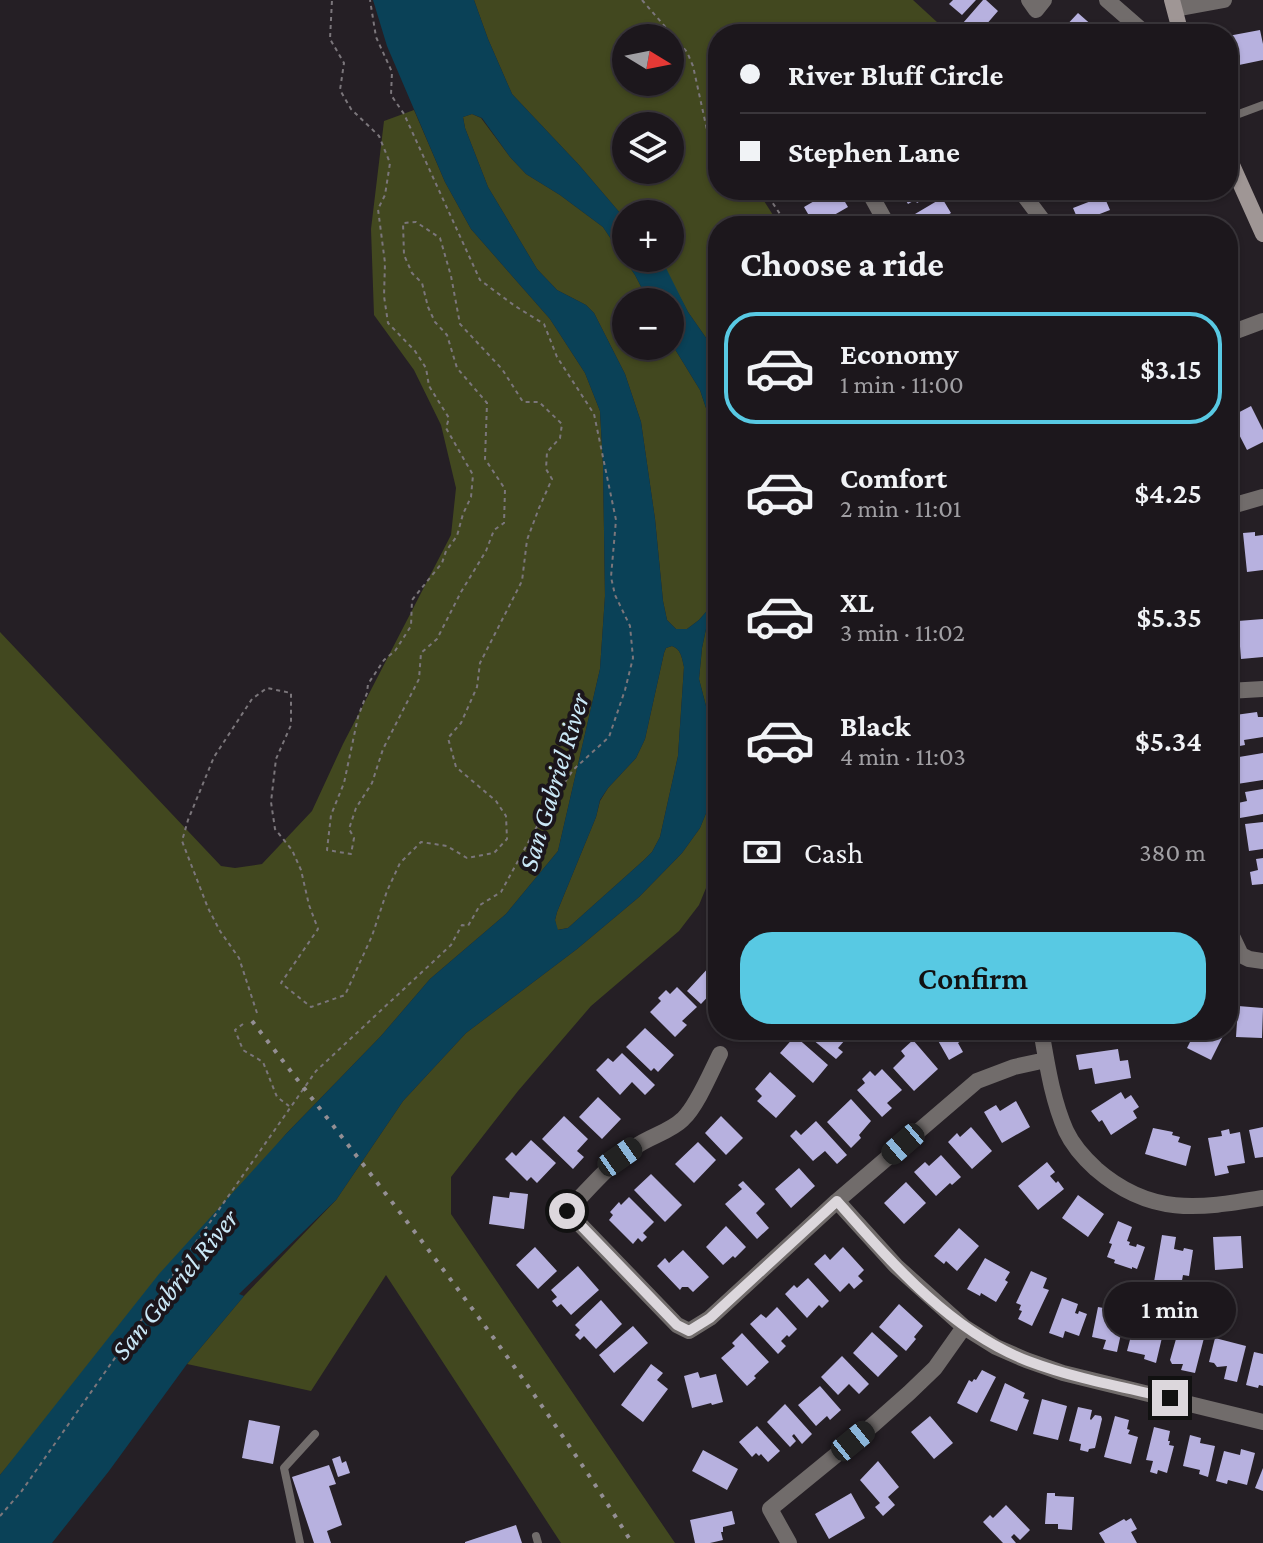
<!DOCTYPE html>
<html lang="en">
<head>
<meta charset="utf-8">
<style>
	body { margin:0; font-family:"Crimson Pro",serif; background:#252025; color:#f1f3f6; height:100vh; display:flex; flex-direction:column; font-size:30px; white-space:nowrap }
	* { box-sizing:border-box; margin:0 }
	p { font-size:26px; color:#a09fa3 }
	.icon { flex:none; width:44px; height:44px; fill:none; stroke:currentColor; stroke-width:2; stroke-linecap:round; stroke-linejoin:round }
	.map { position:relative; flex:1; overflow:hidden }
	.sheet { position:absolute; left:708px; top:216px; width:530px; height:824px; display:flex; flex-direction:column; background:#1c171c; border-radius:32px; box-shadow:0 2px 6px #0004,0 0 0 2px #3a363b }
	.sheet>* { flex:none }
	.hud { position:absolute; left:708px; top:24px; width:530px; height:176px; border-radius:32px; box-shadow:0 2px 6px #0004,0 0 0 2px #3a363b; display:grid; align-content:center; height:176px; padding:0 32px; background:#1c171c }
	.needle { width:52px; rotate:100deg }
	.fabs { position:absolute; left:612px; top:24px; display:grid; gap:16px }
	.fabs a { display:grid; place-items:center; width:72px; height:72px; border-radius:50%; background:#1c171c; box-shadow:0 2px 6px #0004,0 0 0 2px #3a363b; font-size:40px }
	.end { position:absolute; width:36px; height:36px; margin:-18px; border:10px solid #dcd7dc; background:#111; box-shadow:0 0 0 4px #111 }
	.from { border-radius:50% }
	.bubble { position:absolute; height:56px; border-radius:28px; background:#1c171c; box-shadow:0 2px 6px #0004,0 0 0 2px #3a363b; font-size:26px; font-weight:600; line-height:56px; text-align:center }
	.car { position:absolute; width:24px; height:48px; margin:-24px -12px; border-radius:10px; box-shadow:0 0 6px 2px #0007; background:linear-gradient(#222 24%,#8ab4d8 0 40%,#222 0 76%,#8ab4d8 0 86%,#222 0) }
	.hud b { display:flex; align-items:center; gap:28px; height:76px; font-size:30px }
	.hud b+b { border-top:2px solid #3a363b }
	.hud i { width:20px; height:20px; background:#f1f3f6 }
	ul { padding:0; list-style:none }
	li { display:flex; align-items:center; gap:24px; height:112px; margin:0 16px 12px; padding:0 16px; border:4px solid transparent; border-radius:32px }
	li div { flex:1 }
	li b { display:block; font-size:30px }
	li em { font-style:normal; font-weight:600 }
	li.active { border-color:#58c9e3 }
	li>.icon { width:72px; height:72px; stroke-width:1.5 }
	h2 { padding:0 32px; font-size:36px; line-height:96px }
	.pay { display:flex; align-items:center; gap:20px; height:88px; padding:0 32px; font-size:30px }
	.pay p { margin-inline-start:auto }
	.button { display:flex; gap:16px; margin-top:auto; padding:16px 32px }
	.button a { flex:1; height:92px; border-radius:32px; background:#58c9e3; color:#111; font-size:32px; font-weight:600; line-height:92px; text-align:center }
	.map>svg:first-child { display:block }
	.green { fill:#42481f; fill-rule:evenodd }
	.water { fill:#0a4157; fill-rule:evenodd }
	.building { fill:#b7b1df }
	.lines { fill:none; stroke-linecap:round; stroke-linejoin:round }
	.path { stroke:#7b767b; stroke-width:2; stroke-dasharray:4 4; stroke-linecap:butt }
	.service { stroke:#716c6b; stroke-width:8 }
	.minor { stroke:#716c6b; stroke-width:16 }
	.tertiary { stroke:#716c6b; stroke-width:16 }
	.secondary { stroke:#9f9695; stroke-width:16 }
	.rail { stroke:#948f94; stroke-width:4; stroke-dasharray:4 8; stroke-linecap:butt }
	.route { stroke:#dcd7dc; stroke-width:10 }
	.labels { text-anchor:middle; stroke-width:8; stroke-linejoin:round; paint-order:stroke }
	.water-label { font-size:28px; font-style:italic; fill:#cae8f7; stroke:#1b151b }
</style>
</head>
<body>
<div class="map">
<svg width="1263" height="1543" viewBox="0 0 1263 1543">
	<rect width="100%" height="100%" fill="#251f25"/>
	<path class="green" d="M474,0H913L950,34H718V134L706,144L718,156V190H757L780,226H718V359L711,345L688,312L659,258H670V214H626V220L579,165L512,94L488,39ZM626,38H670V82H626ZM626,126H670V170H626Z
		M414,110L445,182L471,229L550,319L585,373L600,411L603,465L605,596L600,669L558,851L506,914L430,979L381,1036L286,1134L0,1475V632L221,866L235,868L262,864L312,811L343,744L451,535L456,488L441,425L414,370L374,315L371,229L384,121Z
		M472,114L481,118L510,157L526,174L560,195L603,227L635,275L649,302H626V346H670V341L700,390L718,444V598L699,620L687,629H676L667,620L663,601L655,519L641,422L625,374L594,313L586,305L557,290L537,269L488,187L465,128L463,117Z
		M718,620V768L713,733L699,679L702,648L706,629Z
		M672,646C681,649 682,658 684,667L678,756L660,837L652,852L644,860L568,928L557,930L555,920L557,912L596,817L600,801L608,788L636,758L645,739L664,653L666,648Z
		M718,775V859L699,905L679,931L591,1006L518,1091L451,1177V1214L675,1543H561L386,1275L311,1391L187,1364L244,1296L336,1200L403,1101L466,1033L577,949L639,897L682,853L700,828L711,801Z"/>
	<path class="water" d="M373,0H474L488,39L512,94L579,165L626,220V258H659L663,262L688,312L711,345L718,359V444L700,390L670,341V302H649L635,275L603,227L560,195L526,174L510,157L482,118L472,114L463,117L465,128L488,187L537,269L557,290L586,305L594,313L625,374L641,422L655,519L663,601L667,620L676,629H687L699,620L718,598V620L706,629L702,648L699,679L713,733L718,768V775L711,801L700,828L682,853L639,897L577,949L466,1033L403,1101L336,1200L239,1294L244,1296L187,1364L109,1471L52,1543H0V1475L159,1274L286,1134L381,1036L430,979L506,914L558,851L600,669L605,596L603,465L600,411L585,373L550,319L471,229L445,182L387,46ZM672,646C681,649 682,658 684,667L678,756L660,837L652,852L644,860L568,928L558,930L555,920L557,912L596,817L600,800L608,788L636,758L645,739L664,653L666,648Z"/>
	<path class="building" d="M953,0H976L962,15L949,4Z
		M983,0H986L998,11L978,34H975L963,23Z
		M1078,13L1102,34H1066L1062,30Z
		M1260,30L1263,44V60L1239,65L1237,51L1229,52L1228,36Z
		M833,190H838L848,207L815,226L804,207Z
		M902,190H940L917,203L915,200L908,204L900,191Z
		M1074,190H1094V191L1075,196Z
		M1104,196L1110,210L1079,222L1073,208Z
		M942,198L951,213L930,226L926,222L921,225L915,214Z
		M1123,214L1129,226H1099Z
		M848,215L850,220L854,217L859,226H829Z
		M1251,406L1263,430V442L1247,450L1230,417Z
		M1228,445H1238L1240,475L1229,476L1228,472Z
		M1255,532V536L1263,535V570L1247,572L1243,533Z
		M1237,536L1239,571L1228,572V537Z
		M1263,619V657L1241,659L1238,621Z
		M1257,712L1258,717H1263V737L1244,740L1245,745L1229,748L1228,716Z
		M1263,753V780L1237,784L1233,758Z
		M1263,789V814L1240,818L1238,803L1247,801L1245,792Z
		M1263,822V849L1249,851L1245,824Z
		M1263,858V884L1252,885L1250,872L1258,870L1256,859Z
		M711,965L718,972V991L715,989L701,1004L687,991Z
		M677,987L697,1007L682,1021L687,1025L675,1037L650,1012L661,1001L658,998L666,990L670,994Z
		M1238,1006L1263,1008L1262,1038L1236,1037Z
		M645,1028L674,1055L658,1072L654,1068L651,1071L626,1047Z
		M810,1030H849L852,1032L838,1048L843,1052L836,1059L812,1039L815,1034Z
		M932,1030H960L962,1034L958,1037L961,1041L958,1043L963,1052L949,1060Z
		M976,1030H1008L981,1042Z
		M1073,1030H1110V1034L1075,1040Z
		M1196,1030H1226L1211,1060L1187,1048Z
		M795,1036L828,1065L813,1083L780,1053Z
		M913,1040L938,1069L914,1091L893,1068L905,1056L901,1051Z
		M1118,1049L1120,1061L1128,1060L1131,1078L1095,1084L1092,1068L1079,1070L1076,1055Z
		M622,1053L655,1085L645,1095L632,1082L620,1095L596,1070L608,1058L613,1062Z
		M882,1069L902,1090L887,1103L892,1108L882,1117L857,1090L865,1083L862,1079L870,1071L875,1076Z
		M770,1072L796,1096L776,1118L757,1101L762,1096L755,1089Z
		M1121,1092L1125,1099L1131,1095L1139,1107L1133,1111L1137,1118L1111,1135L1102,1120L1099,1122L1091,1111Z
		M598,1097L621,1119L602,1139L579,1117Z
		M851,1099L871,1121L859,1135L861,1138L851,1148L827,1122Z
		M1016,1101L1030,1127L1002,1143L984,1112L996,1105L1000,1111Z
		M564,1116L588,1139L577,1151L584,1157L573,1169L542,1139Z
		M721,1116L743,1138L726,1155L705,1133Z
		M816,1121L847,1155L837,1164L825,1151L813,1161L790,1136L796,1130L801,1135Z
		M971,1127L992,1151L972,1169L948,1142L957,1133L960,1137Z
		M1263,1127V1157L1255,1158L1249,1130Z
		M1153,1128L1173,1132L1172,1135L1180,1137L1178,1142L1191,1146L1186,1166L1145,1154Z
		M1229,1129L1230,1134L1240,1132L1245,1163L1227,1166L1229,1173L1215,1176L1208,1138L1222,1136L1221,1131Z
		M531,1140L556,1163L537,1183L531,1177L527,1181L505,1159L512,1152L516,1156Z
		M698,1142L716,1160L694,1183L675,1164Z
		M941,1155L961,1177L952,1185L950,1183L936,1196L914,1172L925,1162L929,1166Z
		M1047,1162L1055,1172L1050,1176L1056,1183L1058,1181L1064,1189L1038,1210L1018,1186Z
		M799,1168L815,1186L791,1208L775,1189Z
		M651,1174L682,1205L665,1222L634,1190Z
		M743,1181L765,1204L756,1213L769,1228L757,1239L725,1204L742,1189L738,1185Z
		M906,1182L926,1203L904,1224L884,1203Z
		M510,1192L528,1194L524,1229L489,1224L493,1196L509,1198Z
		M1078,1195L1104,1214L1088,1237L1062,1218Z
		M629,1197L654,1222L643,1233L647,1237L642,1242L638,1238L633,1244L609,1220L613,1215L610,1212L619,1202L621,1205Z
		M1118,1221L1132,1227L1127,1241L1130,1242L1129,1245L1136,1247L1137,1244L1145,1247L1137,1269L1132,1267V1269L1114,1263L1115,1260L1107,1257L1112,1244L1109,1243Z
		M726,1226L746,1247L735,1258L733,1256L723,1265L706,1247Z
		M959,1228L979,1246L957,1271L946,1261L944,1264L934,1256Z
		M1162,1235L1176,1237L1174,1249L1183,1251L1184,1248L1193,1250L1189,1276L1183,1275L1181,1286L1154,1282Z
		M1241,1236L1243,1268L1215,1270L1213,1237Z
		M535,1247L557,1271L538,1289L516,1265Z
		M843,1247L864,1270L858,1276L863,1281L854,1289L849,1283L840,1292L814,1264L825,1254L830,1260Z
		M683,1250L709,1277L693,1292L688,1287H682L680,1290L657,1266L665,1258L669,1263Z
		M985,1258L1010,1272L1005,1280L1008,1282L996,1302L981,1293L980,1296L967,1289Z
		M578,1266L599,1290L571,1315L561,1304L557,1307L552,1301L557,1297L551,1290Z
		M1031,1271L1047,1278L1043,1288L1049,1290L1032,1326L1018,1319L1022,1311L1019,1310L1021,1305L1016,1303Z
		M808,1278L829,1301L822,1308L819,1305L807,1318L785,1294L794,1285L797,1288Z
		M1062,1298L1078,1304L1075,1313L1078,1314L1079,1311L1087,1314L1079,1336L1065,1331L1063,1338L1049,1333Z
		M601,1300L622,1324L596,1349L584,1336L580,1340L575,1335L580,1330L575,1325Z
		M899,1304L923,1326L914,1337L916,1339L906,1351L879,1327Z
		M777,1307L797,1329L789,1337L787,1335L781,1341L786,1346L778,1354L750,1324L761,1314L766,1318Z
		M1098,1307L1109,1309L1107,1316L1124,1320L1117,1352L1103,1349L1106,1340L1092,1337Z
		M1146,1313L1160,1317L1158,1323L1165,1325L1156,1363L1144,1359L1145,1355L1127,1351L1136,1317L1144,1320Z
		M633,1326L648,1343L614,1373L599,1355Z
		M872,1332L898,1356L878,1377L853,1353Z
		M1178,1332L1204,1338L1195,1373L1181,1370L1183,1364H1172L1170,1360Z
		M742,1333L769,1362L754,1376L756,1378L747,1386L721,1358L735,1346L732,1343Z
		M1215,1338L1246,1346L1237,1382L1224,1379L1227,1366L1217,1367L1214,1363L1209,1362Z
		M1254,1352L1263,1354V1386L1259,1385L1258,1388L1246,1385Z
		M842,1356L869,1384L859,1394L849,1384L838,1395L821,1377Z
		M651,1364L663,1373L657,1380L668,1389L643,1422L621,1405Z
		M982,1370L996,1377L977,1413L957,1403L969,1380L972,1382L974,1379L976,1380Z
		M698,1372L700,1378L716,1374L723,1402L712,1405L711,1403L692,1408L684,1376Z
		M1005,1383L1025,1393L1023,1398L1029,1400L1017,1431L990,1421Z
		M820,1386L841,1410L830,1420L827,1416L816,1426L798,1405Z
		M1042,1399L1067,1406L1058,1440L1033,1434Z
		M785,1404L812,1434L802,1444L794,1434L792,1436L796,1441L790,1447L767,1422Z
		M1078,1407L1092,1410L1090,1419L1091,1420L1095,1415L1101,1416L1102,1419L1095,1448L1089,1449L1088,1452L1080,1450L1081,1444L1069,1441Z
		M930,1416L953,1443L934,1459L911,1432Z
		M1115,1416L1129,1420L1127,1429L1130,1430L1128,1434L1138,1437L1131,1464L1104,1457Z
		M249,1420L280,1426L273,1464L242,1458Z
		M757,1426L780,1451L768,1462L761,1454L759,1456L756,1453L752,1457L739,1442Z
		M1154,1427L1170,1431L1168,1441H1170L1169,1445L1174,1446L1167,1473L1158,1470L1157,1474L1150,1472L1153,1461L1146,1460Z
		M1190,1435L1201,1438L1200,1443L1215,1446L1208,1477L1199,1474L1200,1470L1183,1466Z
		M1241,1449L1255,1453L1247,1485L1228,1480L1227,1484L1216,1481L1224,1451L1240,1455Z
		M703,1450L738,1469L727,1490L692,1471Z
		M340,1456L342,1463L346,1461L350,1473L338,1477L332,1459Z
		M878,1461L899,1487L888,1497L895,1505L883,1516L875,1507L880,1503L860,1480Z
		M329,1465L336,1484L329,1486L342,1525L327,1531L331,1543H314L292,1477Z
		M1263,1468V1491L1255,1488Z
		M851,1493L865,1518L829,1539L815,1514Z
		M1047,1493H1055V1496L1074,1497L1072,1530L1058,1529V1524H1045Z
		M1006,1505L1030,1530L1020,1540L1014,1534L1011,1537L1016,1543H1003L983,1522L990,1515L993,1518Z
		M732,1511L735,1524L723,1527V1532H721L723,1540L710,1543H695L690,1520Z
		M1131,1518L1137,1529L1131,1532L1137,1543H1105L1099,1533L1124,1519L1126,1521Z
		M516,1525L522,1543H465V1542Z"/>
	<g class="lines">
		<path class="path" d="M642,0L687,52L693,66L707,130L718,142
			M764,190L788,226
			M257,1013L239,958L220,931L208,908L182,841L188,820L214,757L252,699L267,688L291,693V725L276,759L271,802L275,829L292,850L301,870L309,905L318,929L281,983L311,1007L345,995L372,936L387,891L400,863L421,842L447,846L467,858L494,853L507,839L506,816L496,801L456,767L448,738L461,723L477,687L480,663L522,581L527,540L539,508L552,479L546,469L547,452L560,438L562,424L539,402H523L502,369L460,324L451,276L440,238L416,222L403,223L404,255L412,273L422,283L428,307L435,322L447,335L457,368L487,403L485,459L505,489L504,523L494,530L486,551L461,592L437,639L421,653L419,679L383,749L372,783L356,808L349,829L354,838L351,854L327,850L331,815L344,783L358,717L367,693L368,684L384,660L395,651L411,626L412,600L442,563L446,551L457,536L463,514L471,497L473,475L446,428L449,418L429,386L426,368L415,351L388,323L384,296L385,263L378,209L385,195L390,163L379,136L351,109L340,90L344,63L330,39L332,0
			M243,1024L235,1030L243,1050L263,1062L277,1097L289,1106
			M0,1516L21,1492L316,1071L451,945L462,925L468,926L480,905L501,892L545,812L573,770L609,737L625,690L633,658L630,626L615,595L611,577L616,520L594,414L557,357L544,324L515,306L480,280L404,114L391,95L392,72L376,37L370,0"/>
		<path class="service" d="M1228,118L1263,105
			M536,1536L538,1543
			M300,1543L284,1468L315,1434"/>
		<path class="minor" d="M1029,0L1036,10L1044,0
			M1175,9L1224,0
			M868,190L888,226
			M1023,194L1047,226
			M1228,334L1263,321
			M1228,507L1263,497
			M1228,691L1263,689
			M1228,917L1231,934L1241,955L1249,959L1263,961
			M1041,1030C1047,1064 1052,1099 1066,1131C1073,1146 1084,1158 1096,1169C1150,1216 1198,1209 1263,1198
			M720,1054C711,1072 697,1106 683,1119C670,1132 650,1136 635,1147C609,1164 589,1189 567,1211L677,1325L689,1331L710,1318L837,1201L977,1081L1014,1067L1046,1060
			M837,1201L896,1266L964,1327L996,1347L1026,1360L1063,1373L1263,1422
			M789,1543L770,1509L874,1424L909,1393L935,1368L964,1327"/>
		<path class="tertiary" d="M1107,0L1146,34"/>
		<path class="secondary" d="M1172,0L1181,34
			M1228,156L1263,234"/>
		<path class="rail" d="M252,1021C384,1192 519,1360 632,1543"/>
	</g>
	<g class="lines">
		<path class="route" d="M567,1211L677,1325L689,1331L710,1318L837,1201C891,1262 950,1331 1028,1361C1073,1378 1122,1387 1170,1398"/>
	</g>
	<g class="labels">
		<g class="water-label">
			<text transform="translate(553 782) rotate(-73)" y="10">San Gabriel River</text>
			<text transform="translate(174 1284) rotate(-51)" y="10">San Gabriel River</text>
		</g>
	</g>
</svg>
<div class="fabs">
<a><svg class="needle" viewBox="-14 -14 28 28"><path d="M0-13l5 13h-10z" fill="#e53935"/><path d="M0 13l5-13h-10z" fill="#a09fa3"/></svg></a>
<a><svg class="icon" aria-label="layers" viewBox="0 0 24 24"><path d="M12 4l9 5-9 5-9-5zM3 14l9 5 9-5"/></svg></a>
<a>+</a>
<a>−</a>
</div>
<i class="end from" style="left:567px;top:1211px"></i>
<i class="end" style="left:1170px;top:1398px"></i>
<div class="bubble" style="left:1104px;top:1282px;width:132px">1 min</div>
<i class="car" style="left:903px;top:1144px;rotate:229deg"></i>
<i class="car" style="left:620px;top:1157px;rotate:55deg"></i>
<i class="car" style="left:853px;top:1441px;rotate:51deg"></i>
<div class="hud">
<b><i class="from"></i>River Bluff Circle</b>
<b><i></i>Stephen Lane</b>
</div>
<section class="sheet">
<h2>Choose a ride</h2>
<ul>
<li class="active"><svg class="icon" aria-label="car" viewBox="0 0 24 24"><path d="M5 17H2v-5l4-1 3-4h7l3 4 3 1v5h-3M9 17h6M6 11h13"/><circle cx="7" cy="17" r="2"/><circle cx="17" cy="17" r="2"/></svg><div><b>Economy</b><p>1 min · 11:00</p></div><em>$3.15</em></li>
<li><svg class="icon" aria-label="car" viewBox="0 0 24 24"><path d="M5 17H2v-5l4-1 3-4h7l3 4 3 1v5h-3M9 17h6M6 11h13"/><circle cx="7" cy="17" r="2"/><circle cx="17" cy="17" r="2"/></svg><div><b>Comfort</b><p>2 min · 11:01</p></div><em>$4.25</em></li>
<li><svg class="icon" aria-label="car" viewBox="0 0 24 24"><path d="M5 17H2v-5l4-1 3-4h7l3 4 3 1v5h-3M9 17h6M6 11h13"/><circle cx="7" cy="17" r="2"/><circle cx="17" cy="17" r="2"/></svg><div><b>XL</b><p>3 min · 11:02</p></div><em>$5.35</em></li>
<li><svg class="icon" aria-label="car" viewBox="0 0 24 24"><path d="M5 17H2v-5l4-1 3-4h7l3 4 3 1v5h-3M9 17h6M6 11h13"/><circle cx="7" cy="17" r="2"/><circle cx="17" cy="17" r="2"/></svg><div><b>Black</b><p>4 min · 11:03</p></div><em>$5.34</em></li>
</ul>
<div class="pay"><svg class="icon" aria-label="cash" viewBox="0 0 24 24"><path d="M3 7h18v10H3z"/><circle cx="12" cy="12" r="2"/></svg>Cash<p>380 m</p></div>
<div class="button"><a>Confirm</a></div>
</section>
</div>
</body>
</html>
